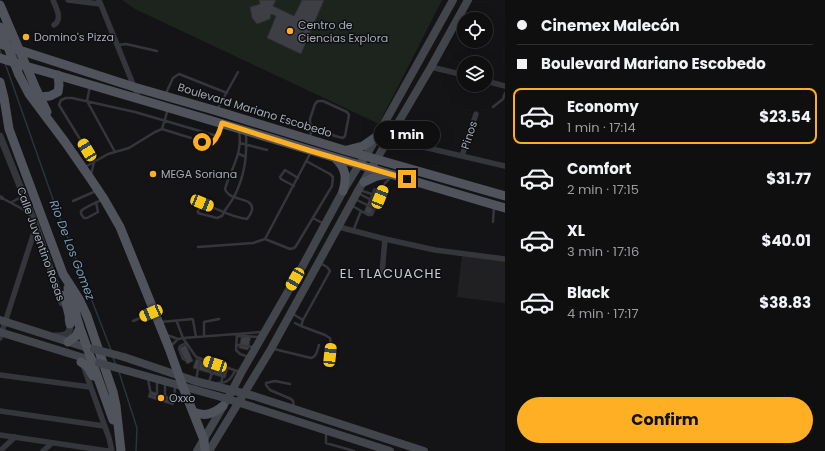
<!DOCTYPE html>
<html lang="en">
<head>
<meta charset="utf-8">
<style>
	body { margin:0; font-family:Poppins,sans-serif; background:#1d1d1e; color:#f1f3f6; height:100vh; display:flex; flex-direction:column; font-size:15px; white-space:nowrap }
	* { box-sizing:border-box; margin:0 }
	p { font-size:13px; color:#9b9c9f }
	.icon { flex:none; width:22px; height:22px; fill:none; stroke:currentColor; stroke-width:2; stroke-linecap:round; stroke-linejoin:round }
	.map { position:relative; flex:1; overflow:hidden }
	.sheet { display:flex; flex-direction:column; background:#0f0f10; width:320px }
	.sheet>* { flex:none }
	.hud { display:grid; align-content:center; height:88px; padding:0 12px; background:#0f0f10 }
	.buttons { position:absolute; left:457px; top:12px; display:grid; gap:8px }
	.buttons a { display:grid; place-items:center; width:36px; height:36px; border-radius:50%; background:#0f0f10; box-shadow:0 4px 16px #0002,0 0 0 1px #2f2f30; font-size:20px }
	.end { position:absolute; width:18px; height:18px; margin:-9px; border:5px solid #ffaf23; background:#111; box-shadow:0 0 0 2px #111 }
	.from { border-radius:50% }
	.bubble { position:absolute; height:28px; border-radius:14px; background:#0f0f10; box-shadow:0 4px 16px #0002,0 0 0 1px #2f2f30; font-size:13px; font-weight:700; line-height:28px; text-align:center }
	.car { position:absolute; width:12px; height:24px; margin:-12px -6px; border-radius:5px; box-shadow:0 0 3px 1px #0007; background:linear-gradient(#f5c518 24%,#345 0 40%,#f5c518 0 76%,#345 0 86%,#f5c518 0) }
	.hud b { display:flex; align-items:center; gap:14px; height:38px; font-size:15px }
	.hud b+b { border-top:1px solid #2f2f30 }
	.hud i { width:10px; height:10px; background:#f1f3f6 }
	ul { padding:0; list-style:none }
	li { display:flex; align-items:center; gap:12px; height:56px; margin:0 8px 6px; padding:0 4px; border:2px solid transparent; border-radius:8px }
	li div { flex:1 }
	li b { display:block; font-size:15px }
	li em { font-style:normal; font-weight:700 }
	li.selected { border-color:#ffaf23 }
	li>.icon { width:36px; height:36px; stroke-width:1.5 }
	.cta { display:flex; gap:8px; margin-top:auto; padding:8px 12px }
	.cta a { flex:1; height:46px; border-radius:24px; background:#ffaf23; color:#111; font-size:16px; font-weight:700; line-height:46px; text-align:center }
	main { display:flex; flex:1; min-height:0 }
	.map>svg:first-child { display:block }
	.built { fill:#202023 }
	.green { fill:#1c241d }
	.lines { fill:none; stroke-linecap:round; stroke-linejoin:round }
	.stream { stroke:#29343b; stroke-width:1.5 }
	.building { fill:#3e3f44; stroke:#2e2e32 }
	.service { stroke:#35363c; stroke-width:2.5 }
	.pedestrian { stroke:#35363c; stroke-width:4 }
	.minor { stroke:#35363c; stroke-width:5.5 }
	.tertiary { stroke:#35363c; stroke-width:7 }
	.secondary { stroke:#43454c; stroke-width:8 }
	.primary { stroke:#50535b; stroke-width:9 }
	.secondary-bridge { stroke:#43454c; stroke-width:8 }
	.primary-bridge { stroke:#50535b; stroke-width:9 }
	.route { stroke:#ffaf23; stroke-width:5 }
	.poi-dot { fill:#ffaf23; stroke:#0f0f11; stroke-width:1.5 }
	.labels { text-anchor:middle; stroke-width:3; stroke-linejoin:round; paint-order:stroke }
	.poi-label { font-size:11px; fill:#a4abb8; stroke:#0f0f11; text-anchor:start }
	.street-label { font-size:11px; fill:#a4abb8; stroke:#0f0f11 }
	.water-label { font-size:12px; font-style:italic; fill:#789bb6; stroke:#0f0f11 }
	.quarter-label { font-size:13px; letter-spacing:1px; fill:#c6cad3; stroke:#0f0f11 }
</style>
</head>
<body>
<main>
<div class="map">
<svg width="505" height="451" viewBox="0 0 505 451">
	<rect width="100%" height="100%" fill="#141416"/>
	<path class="built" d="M462,256L505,261V303L457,297Z"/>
	<path class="green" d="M122,0H442L379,124L135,9Z"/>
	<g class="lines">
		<path class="stream" d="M0,50L2,56
			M5,63L54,202L111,350
			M113,358L116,365
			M119,372L137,428L136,451"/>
	</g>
	<path class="building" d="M259,0H276L273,6L294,16L302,0H324L301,54L267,38L276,16L271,14L270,19L257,24L252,18L250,7L260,4Z
		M374,188L381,191L371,215L364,212Z
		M242,334L251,336L248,350L239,348Z
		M186,345L193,361L187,364L179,348Z
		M196,359L228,369L225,378L193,368Z
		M150,391L175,399L173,405L148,397Z"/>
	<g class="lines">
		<path class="service" d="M118,45L126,44L157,51
			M90,86L87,101L115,152
			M166,93L173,78L179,74L227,93
			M493,107L503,99L505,93
			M218,108L238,72
			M162,129L207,143C216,142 219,133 221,126
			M239,131C243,154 231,168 225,189C229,202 254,196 252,210C251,214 250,216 247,219C232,218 216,208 202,203L198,211V213L217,218L222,216C225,209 230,204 234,197C245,175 247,157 246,133
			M310,137L312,126L310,124V119L315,104L318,101H323L347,112L349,115L345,136L343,138L335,136L312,126
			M240,143L267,150
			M239,154L246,157
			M85,167L108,154L129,148L155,132L162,129L168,109
			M91,175L94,162L59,105L61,100L66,98H72L135,112L217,136
			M294,186L281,179L280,177L285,170L298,178
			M360,190L380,197
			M358,193L377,203
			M2,198L28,212
			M355,199L375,209
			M73,201L96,191
			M12,202L23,196
			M96,202L98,212L87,218H84L81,214V211C87,206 95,203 102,200
			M351,205L368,215H372L385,183L392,176
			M313,218L324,224
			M493,222L494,207
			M353,231L361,211
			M265,239L290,249L294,248L296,246L332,186L333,177L330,174L306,161
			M198,247L253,243L265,239L311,152
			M320,263L327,267L330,271L303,320L301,326L325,335L330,338L331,344L329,365
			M293,314L303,320
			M133,321L153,313
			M161,322L192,319L193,320L196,337
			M177,322L183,338L262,332
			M295,323L301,326
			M237,334L236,350L240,354L249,357
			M167,335L178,339L183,338L196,357L240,372
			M204,336V322L219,319
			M237,336L260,337
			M236,345L254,347
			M171,346L178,339
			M274,349L311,358C317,356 317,351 319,345
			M185,360L183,359L179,349L180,346L186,343
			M148,379L151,395L173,401L186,400
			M196,380L200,359
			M157,381V397
			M209,382L215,364
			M217,383H221L225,368
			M221,383C229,382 231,378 235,371
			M290,384L275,381L266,383V385L270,390L291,399L293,401L294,407
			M165,399V384
			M174,401L175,386
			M326,433V443L354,451"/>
		<path class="pedestrian" d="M0,197L2,198"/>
		<path class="minor" d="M53,0C56,8 63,19 54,25
			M68,0L100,4
			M99,0L139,99
			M431,67L464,75
			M486,81L505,86
			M389,139L505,166
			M462,156L476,114
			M339,227L385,239L435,250L505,259
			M382,273L385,239
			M0,338L36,226
			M83,365L109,438L112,451
			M0,375L90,387
			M0,411L104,426
			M0,435L108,451
			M0,451L15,437
			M43,451L52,443"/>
		<path class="tertiary" d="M0,136L36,226L62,303
			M55,336C67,336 73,333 68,320"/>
		<path class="secondary" d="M0,320L88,348L93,349
			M0,332L97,362
			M124,357L195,381L254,396L424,451
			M128,371L228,399L390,451
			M197,451L232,391L241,373L302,267L343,191L359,165L366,156L453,0
			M209,451L271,349L359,189L431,67L468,0"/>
		<path class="primary" d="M0,5L36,89L47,112
			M0,27L19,75L29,94L65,142L90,178L104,199L120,227L169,348L183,387L204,440L205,451
			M16,49L134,87L217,111L344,150L505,196
			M22,65C183,111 344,161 505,208
			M0,82L4,98L9,129L63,274L79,299L87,316L113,392L116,406L121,451
			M40,97L50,96L58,92L59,85L58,75
			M347,150L363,146L376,137
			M335,158C346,168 347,178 343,191
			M364,182L377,176L387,174
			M68,288L80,328L113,420
			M64,295L69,315L70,324
			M68,342L76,336L80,328
			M81,362L87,366L93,376
			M193,412C205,417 213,414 223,406"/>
		<path class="secondary-bridge" d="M94,349L124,357
			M99,363L128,371"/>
		<path class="primary-bridge" d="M0,44L16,49
			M0,58L22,65"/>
	</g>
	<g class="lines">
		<path class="route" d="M202,142L212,143C218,138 220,130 222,123L311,151L407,179"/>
	</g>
	<g class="poi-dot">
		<circle cx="290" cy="31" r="4"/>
		<circle cx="26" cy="37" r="4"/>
		<circle cx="153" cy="174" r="4"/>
		<circle cx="161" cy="398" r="4"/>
	</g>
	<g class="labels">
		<g class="poi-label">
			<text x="298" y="29">Centro de<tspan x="298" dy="13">Ciencias Explora</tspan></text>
			<text x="34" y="41">Domino's Pizza</text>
			<text x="161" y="178">MEGA Soriana</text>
			<text x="169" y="402">Oxxo</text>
		</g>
		<g class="street-label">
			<text transform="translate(255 110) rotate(17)" y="4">Boulevard Mariano Escobedo</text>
			<text transform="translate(469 135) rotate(-72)" y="4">Pinos</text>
			<text transform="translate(41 244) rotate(70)" y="4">Calle Juventino Rosas</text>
		</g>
		<g class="water-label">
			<text transform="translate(72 250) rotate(69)" y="4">Rio De Los Gomez</text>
		</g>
		<g class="quarter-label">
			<text x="391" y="278">EL TLACUACHE</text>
		</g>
	</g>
</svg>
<div class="buttons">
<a><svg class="icon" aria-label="locate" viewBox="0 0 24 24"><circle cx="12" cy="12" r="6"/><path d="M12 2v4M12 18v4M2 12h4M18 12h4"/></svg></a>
<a><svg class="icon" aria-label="layers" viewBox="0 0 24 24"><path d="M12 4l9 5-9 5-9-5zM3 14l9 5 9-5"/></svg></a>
</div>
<i class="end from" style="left:202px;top:142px"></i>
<i class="end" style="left:407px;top:179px"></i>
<div class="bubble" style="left:374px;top:121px;width:66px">1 min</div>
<i class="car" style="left:87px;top:150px;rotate:329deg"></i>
<i class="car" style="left:380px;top:197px;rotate:22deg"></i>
<i class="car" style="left:202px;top:203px;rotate:112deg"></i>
<i class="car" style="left:295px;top:279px;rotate:210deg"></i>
<i class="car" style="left:151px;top:313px;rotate:247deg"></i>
<i class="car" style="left:330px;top:355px;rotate:6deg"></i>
<i class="car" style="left:215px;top:364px;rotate:288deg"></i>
</div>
<section class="sheet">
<div class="hud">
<b><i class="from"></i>Cinemex Malecón</b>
<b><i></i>Boulevard Mariano Escobedo</b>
</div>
<ul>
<li class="selected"><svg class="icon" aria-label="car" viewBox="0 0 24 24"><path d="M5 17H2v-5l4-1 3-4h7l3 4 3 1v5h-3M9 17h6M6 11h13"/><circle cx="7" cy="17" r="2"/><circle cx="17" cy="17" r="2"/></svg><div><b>Economy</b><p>1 min · 17:14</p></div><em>$23.54</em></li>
<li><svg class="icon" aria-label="car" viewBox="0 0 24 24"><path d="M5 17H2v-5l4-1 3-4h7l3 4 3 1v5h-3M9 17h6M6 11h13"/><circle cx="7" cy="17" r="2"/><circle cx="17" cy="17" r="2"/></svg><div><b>Comfort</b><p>2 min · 17:15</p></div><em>$31.77</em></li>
<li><svg class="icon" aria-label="car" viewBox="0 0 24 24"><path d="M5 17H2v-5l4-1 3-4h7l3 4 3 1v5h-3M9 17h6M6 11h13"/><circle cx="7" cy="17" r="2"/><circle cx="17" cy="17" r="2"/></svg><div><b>XL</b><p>3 min · 17:16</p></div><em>$40.01</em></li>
<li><svg class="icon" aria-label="car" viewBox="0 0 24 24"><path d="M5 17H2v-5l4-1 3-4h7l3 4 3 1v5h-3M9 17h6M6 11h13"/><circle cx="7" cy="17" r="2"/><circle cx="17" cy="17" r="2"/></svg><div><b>Black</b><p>4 min · 17:17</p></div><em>$38.83</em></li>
</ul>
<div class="cta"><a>Confirm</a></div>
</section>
</main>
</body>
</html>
